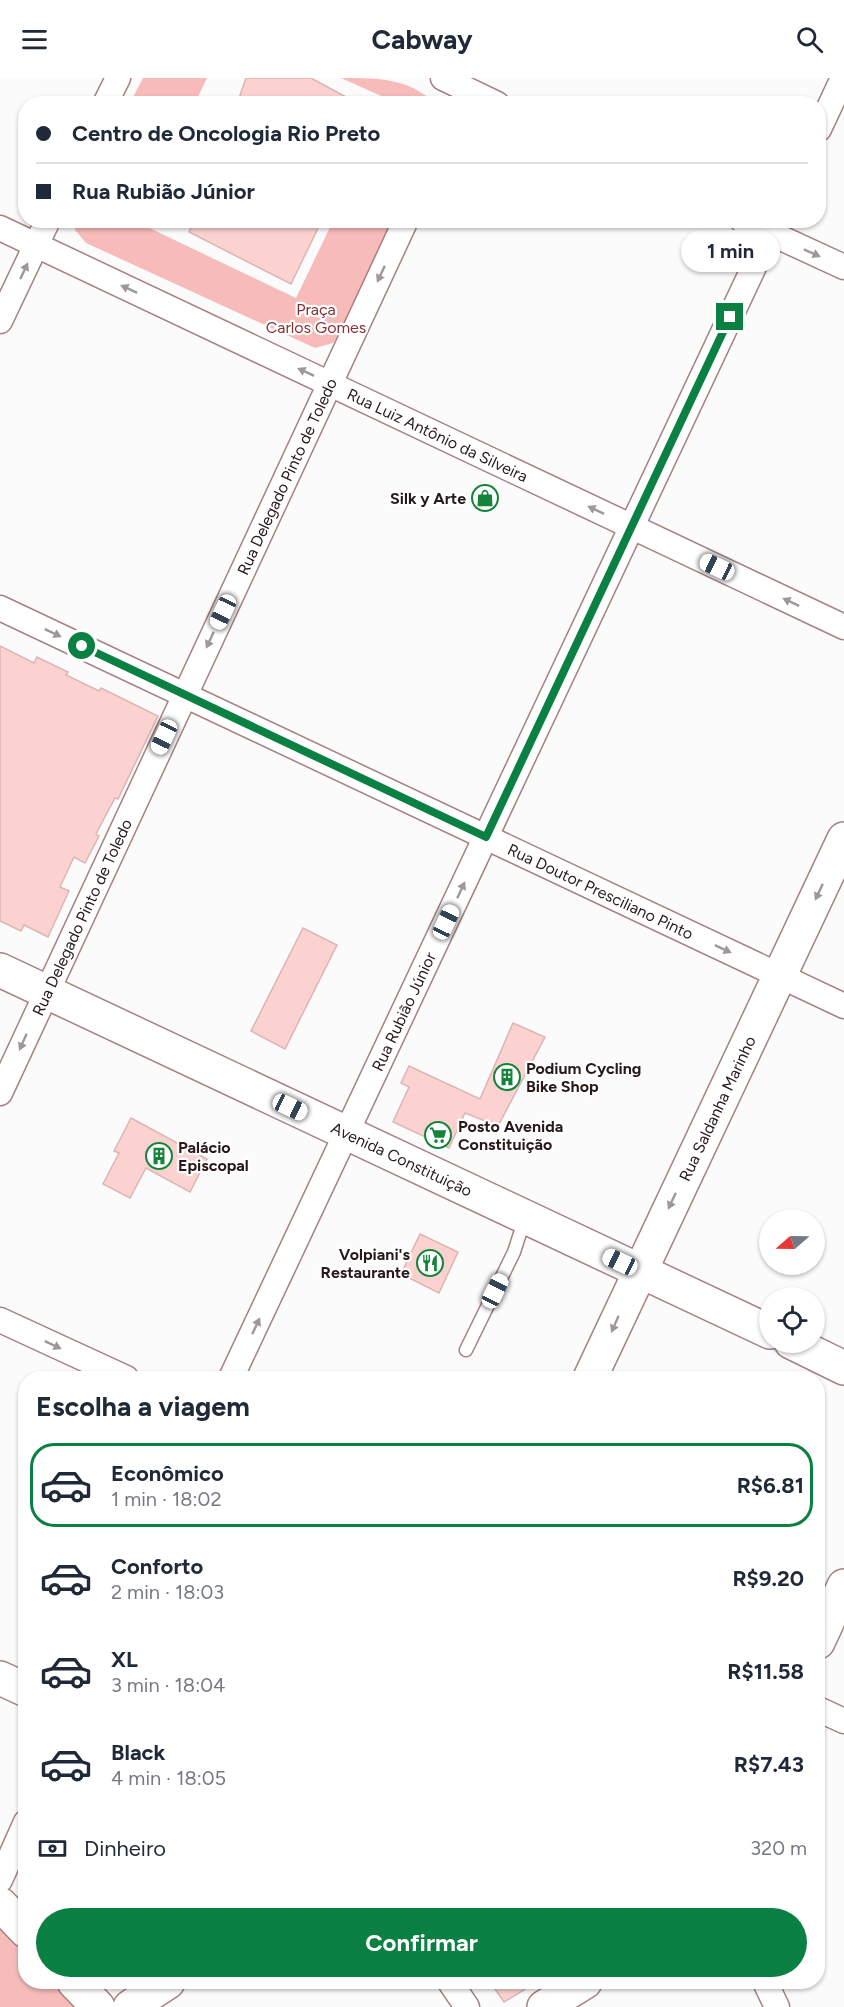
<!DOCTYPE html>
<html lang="pt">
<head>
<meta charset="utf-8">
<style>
	body { margin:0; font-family:Figtree,sans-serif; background:#f2f2f3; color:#1f2937; height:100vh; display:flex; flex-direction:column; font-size:22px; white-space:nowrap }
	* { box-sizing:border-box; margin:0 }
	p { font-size:20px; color:#747a83 }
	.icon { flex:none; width:33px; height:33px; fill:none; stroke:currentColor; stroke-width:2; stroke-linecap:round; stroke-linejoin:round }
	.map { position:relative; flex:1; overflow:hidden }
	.panel { position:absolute; left:18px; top:1293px; width:807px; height:618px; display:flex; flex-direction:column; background:#fff; border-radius:24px; box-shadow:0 2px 4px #0004 }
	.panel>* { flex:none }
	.top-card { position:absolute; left:18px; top:18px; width:808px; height:132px; border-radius:24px; box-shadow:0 2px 4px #0004; display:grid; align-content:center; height:132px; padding:0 18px; background:#fff }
	.needle { width:39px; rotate:250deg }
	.tools { position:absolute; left:759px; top:1131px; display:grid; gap:12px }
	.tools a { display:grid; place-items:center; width:66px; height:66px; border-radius:50%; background:#fff; box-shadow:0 2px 4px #0004; font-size:30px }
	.end { position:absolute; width:27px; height:27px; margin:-14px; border:8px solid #0b8043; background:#fff; box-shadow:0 0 0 3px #fff }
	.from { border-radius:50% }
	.bubble { position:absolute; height:42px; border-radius:21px; background:#fff; box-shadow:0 2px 4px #0004; font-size:20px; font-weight:700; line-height:42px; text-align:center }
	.car { position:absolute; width:18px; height:36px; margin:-18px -9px; border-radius:8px; box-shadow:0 0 4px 2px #0007; background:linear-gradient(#fff 24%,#345 0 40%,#fff 0 76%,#345 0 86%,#fff 0) }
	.top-card b { display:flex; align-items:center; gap:21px; height:57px; font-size:22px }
	.top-card b+b { border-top:2px solid #e0e1e3 }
	.top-card i { width:15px; height:15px; background:#1f2937 }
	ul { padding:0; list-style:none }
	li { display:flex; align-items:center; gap:18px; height:84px; margin:0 12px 9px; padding:0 6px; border:3px solid transparent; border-radius:24px }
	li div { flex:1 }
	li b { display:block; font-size:22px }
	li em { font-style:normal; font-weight:700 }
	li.active { border-color:#0b8043 }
	li>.icon { width:54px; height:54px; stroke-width:1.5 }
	h2 { padding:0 18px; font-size:27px; line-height:72px }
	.pay { display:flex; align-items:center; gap:15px; height:66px; padding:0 18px; font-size:22px }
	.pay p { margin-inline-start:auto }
	.button { display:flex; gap:12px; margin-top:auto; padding:12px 18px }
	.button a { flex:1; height:69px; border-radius:36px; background:#0b8043; color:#fff; font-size:24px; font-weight:700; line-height:69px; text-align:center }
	header { display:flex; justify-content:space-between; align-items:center; height:78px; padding:0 18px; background:#fff; font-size:27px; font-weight:700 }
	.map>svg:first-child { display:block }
	.green { fill:#f7bcba }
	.building { fill:#fbd2d0; stroke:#ddb5b3; stroke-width:1.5 }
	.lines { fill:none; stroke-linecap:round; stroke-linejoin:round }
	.lane-casing { stroke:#a6817f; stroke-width:15 }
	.street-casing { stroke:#a6817f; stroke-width:27 }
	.secondary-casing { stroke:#a6817f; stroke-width:36 }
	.lane { stroke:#fff; stroke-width:12 }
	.street { stroke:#fff; stroke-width:24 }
	.secondary { stroke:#fff; stroke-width:33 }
	.oneway { fill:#9f9898 }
	.route { stroke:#0b8043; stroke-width:8 }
	.labels { text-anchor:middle; stroke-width:4.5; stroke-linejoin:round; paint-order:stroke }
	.park-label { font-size:16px; fill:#843134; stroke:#fff }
	.street-label { font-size:16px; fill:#291a1a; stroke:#fff }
	.poi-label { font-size:16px; font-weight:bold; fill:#291a1a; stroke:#fff; text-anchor:start }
</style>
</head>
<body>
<header><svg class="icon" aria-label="menu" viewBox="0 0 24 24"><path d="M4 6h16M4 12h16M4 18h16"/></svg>Cabway<svg class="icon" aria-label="search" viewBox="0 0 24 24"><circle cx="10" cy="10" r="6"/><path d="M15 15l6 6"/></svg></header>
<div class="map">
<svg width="844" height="1929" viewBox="0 0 844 1929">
	<rect width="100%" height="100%" fill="#fbfbfb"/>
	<path class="green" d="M143,0H207L195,25H130Z
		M341,0C380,0 407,0 435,25H389L390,22Z
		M76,143H140L139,145L296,220L333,143H392L339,256L333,265L315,270L86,165L75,152Z
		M0,1844L25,1871L26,1904H55L79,1929H0Z"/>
	<path class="building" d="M246,0H311L359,26H237Z
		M195,142H322L291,206L189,154Z
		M0,568L34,585L37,579L68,594L66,597L99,613L101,610L158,638L118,721L115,720L96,756L99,758L85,785L74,779L60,809L69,813L48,859L24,847L21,853L0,843Z
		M303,850L337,867L285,971L251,953Z
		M513,945L545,959L498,1048L465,1035L449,1070L393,1044L409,1009L401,1005L409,988L480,1021Z
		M131,1040L207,1081L190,1114L146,1090L130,1120L103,1106L119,1075L114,1073Z
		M420,1156L458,1174L439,1215L401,1196Z
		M490,1904H537L504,1924Z"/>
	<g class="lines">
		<defs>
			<path id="lane" d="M466,1272L514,1174L525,1140"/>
			<g id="street">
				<path d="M443,0L497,26"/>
				<path d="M105,26L118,0"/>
				<path d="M819,51L843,0"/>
				<path d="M742,142L844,189"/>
				<path id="s1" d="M0,150L844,549"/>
				<path d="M0,243L48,142"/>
				<path id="s2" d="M0,530L844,928"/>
				<path id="s3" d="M0,1015L406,142"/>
				<path d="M0,1242L126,1300"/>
				<path id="s4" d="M231,1300L776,142"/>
				<path d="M818,1631L844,1643"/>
				<path d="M0,1802L26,1744"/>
				<path d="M450,1904L467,1929"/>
				<path d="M765,1904L777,1929"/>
			</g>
			<g id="secondary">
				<path id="s5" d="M0,892L770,1254"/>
				<path d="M791,1264L844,1290"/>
				<path id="s6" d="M590,1300L844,761"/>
				<path d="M818,1564L844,1508"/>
				<path d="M0,1600L26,1612"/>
				<path d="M0,1826L26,1853"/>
				<path d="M74,1904L98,1929"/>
				<path d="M130,1929L168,1904"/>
				<path d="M544,1929L585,1904"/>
			</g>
		</defs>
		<use href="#lane" class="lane-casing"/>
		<use href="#street" class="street-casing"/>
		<use href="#secondary" class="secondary-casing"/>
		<use href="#lane" class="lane"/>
		<use href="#street" class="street"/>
		<use href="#secondary" class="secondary"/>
	</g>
	<defs><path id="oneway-solid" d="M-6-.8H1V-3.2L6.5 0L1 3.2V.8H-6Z" transform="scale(1.5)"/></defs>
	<g class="oneway">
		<use href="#oneway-solid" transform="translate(812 175) rotate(24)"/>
		<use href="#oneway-solid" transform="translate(24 193) rotate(-65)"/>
		<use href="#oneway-solid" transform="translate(381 196) rotate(115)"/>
		<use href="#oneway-solid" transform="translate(129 211) rotate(-155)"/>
		<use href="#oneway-solid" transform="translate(306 294) rotate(-155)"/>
		<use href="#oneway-solid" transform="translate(596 432) rotate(-155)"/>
		<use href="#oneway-solid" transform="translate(791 524) rotate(-155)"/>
		<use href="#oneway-solid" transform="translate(53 555) rotate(25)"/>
		<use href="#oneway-solid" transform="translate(210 562) rotate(115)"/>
		<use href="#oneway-solid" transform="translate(461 812) rotate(-65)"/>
		<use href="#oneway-solid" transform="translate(819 814) rotate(115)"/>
		<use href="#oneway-solid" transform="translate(723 871) rotate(25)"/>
		<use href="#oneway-solid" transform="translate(23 964) rotate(114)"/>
		<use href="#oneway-solid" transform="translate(672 1123) rotate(115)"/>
		<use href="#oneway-solid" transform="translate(615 1246) rotate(114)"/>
		<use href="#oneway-solid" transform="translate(256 1248) rotate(-65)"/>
		<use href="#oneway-solid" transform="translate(53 1267) rotate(25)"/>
	</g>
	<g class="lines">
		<path class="route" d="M82,568L486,759L730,239"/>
	</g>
	<defs>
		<symbol id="shop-ring" viewBox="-11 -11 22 22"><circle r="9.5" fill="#fff" stroke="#15833a" stroke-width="1.5"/><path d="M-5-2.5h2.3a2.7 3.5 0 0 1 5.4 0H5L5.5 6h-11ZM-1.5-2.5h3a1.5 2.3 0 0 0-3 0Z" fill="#15833a"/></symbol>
		<symbol id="building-ring" viewBox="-11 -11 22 22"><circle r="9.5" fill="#fff" stroke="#15833a" stroke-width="1.5"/><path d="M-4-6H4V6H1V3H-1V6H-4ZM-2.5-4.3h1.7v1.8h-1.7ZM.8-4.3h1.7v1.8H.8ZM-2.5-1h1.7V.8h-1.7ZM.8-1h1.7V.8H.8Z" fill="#15833a"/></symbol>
		<symbol id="supermarket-ring" viewBox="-11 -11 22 22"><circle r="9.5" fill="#fff" stroke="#15833a" stroke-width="1.5"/><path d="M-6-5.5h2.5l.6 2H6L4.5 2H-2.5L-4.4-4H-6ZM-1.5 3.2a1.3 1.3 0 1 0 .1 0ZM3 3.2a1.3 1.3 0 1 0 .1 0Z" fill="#15833a"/></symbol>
		<symbol id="restaurant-ring" viewBox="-11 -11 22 22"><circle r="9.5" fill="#fff" stroke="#15833a" stroke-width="1.5"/><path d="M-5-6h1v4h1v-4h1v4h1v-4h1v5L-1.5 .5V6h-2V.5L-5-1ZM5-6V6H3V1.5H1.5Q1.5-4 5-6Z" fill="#15833a"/></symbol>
	</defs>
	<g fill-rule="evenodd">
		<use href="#shop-ring" x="470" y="405" width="30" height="30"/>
		<use href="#building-ring" x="492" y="984" width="30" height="30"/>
		<use href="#supermarket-ring" x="423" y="1042" width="30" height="30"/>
		<use href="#building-ring" x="144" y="1063" width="30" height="30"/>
		<use href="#restaurant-ring" x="415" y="1170" width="30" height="30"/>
	</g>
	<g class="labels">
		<g class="park-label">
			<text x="316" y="237">Praça<tspan x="316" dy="18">Carlos Gomes</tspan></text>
		</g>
		<g class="street-label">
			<text dy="6" stroke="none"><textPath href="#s1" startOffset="484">Rua Luiz Antônio da Silveira</textPath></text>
			<text dy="6" stroke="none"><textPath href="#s3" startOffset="680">Rua Delegado Pinto de Toledo</textPath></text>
			<text dy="6" stroke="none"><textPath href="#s2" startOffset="664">Rua Doutor Presciliano Pinto</textPath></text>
			<text dy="6" stroke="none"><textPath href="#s3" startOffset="194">Rua Delegado Pinto de Toledo</textPath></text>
			<text dy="6" stroke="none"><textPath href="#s4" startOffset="405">Rua Rubião Júnior</textPath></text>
			<text dy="6" stroke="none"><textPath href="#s6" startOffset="298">Rua Saldanha Marinho</textPath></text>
			<text dy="6" stroke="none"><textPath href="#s5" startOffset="444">Avenida Constituição</textPath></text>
		</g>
		<g class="poi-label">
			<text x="466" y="426" text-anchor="end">Silk y Arte</text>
			<text x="526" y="996">Podium Cycling<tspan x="526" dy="18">Bike Shop</tspan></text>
			<text x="458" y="1054">Posto Avenida<tspan x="458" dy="18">Constituição</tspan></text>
			<text x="178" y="1075">Palácio<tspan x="178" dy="18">Episcopal</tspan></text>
			<text x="410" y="1182" text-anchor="end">Volpiani's<tspan x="410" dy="18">Restaurante</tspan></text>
		</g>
	</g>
</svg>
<div class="tools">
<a><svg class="needle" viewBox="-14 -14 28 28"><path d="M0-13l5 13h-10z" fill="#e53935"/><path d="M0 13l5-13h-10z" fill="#747a83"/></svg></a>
<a><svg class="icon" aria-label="locate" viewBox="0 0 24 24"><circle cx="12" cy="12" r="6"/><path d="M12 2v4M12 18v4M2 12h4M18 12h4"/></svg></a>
</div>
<i class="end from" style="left:82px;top:568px"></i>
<i class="end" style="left:730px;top:239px"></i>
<div class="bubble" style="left:681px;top:152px;width:99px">1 min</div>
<i class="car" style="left:717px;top:489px;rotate:295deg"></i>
<i class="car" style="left:223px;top:534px;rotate:205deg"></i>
<i class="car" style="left:164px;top:659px;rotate:205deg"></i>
<i class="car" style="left:446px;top:844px;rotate:25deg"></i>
<i class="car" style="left:290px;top:1029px;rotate:115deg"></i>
<i class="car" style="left:620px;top:1184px;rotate:295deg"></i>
<i class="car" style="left:495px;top:1213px;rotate:26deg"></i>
<div class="top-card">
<b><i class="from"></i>Centro de Oncologia Rio Preto</b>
<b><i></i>Rua Rubião Júnior</b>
</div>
<section class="panel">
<h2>Escolha a viagem</h2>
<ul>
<li class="active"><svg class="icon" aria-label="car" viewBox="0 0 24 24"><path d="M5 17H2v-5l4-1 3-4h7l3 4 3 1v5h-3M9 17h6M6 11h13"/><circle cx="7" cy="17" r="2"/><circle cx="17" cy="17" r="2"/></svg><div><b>Econômico</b><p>1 min · 18:02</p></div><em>R$6.81</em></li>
<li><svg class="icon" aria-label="car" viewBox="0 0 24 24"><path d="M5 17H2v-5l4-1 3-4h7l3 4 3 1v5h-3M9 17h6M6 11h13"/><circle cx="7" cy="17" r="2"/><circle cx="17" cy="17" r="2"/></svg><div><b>Conforto</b><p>2 min · 18:03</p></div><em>R$9.20</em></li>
<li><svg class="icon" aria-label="car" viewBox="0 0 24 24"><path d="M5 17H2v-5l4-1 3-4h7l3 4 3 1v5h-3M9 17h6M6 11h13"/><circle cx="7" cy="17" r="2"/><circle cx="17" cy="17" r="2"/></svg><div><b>XL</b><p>3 min · 18:04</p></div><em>R$11.58</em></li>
<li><svg class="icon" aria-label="car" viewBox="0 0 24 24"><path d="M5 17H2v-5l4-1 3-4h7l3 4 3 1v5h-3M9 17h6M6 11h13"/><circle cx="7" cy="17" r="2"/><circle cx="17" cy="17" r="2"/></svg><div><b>Black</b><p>4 min · 18:05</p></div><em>R$7.43</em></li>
</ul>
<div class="pay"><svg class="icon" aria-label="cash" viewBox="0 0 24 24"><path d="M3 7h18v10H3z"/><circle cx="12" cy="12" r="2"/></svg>Dinheiro<p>320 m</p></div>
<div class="button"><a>Confirmar</a></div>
</section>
</div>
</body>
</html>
